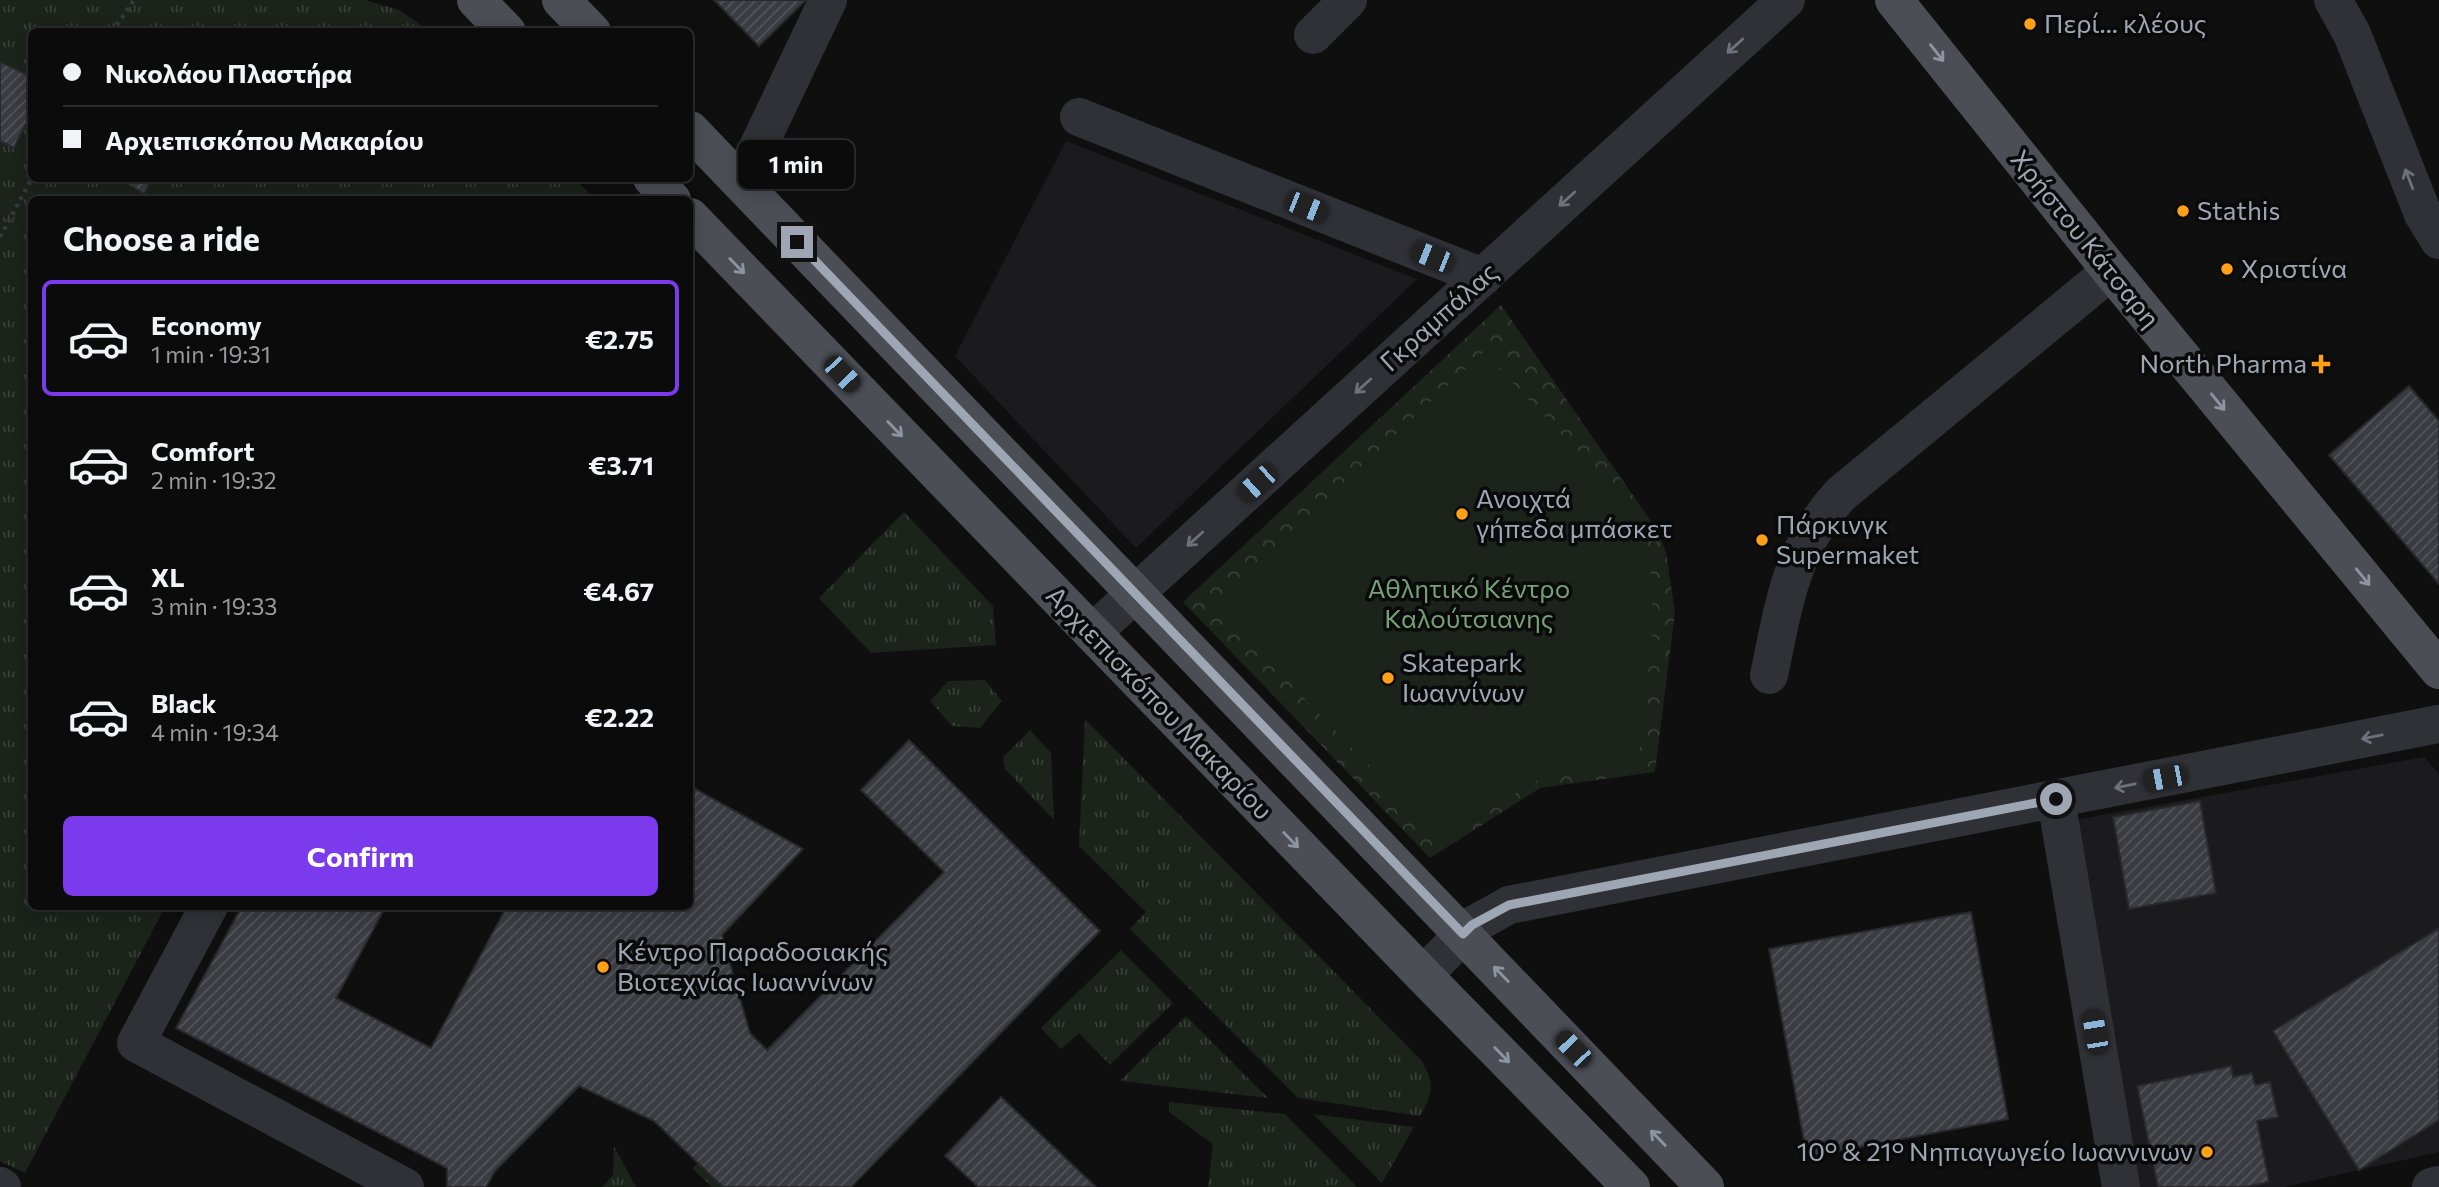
<!DOCTYPE html>
<html lang="en">
<head>
<meta charset="utf-8">
<style>
	body { margin:0; font-family:Commissioner,sans-serif; background:#19191a; color:#f1f3f6; height:100vh; display:flex; flex-direction:column; font-size:26px; white-space:nowrap }
	* { box-sizing:border-box; margin:0 }
	p { font-size:23px; color:#9a9b9d }
	.icon { flex:none; width:38px; height:38px; fill:none; stroke:currentColor; stroke-width:2; stroke-linecap:round; stroke-linejoin:round }
	.map { position:relative; flex:1; overflow:hidden }
	.sheet { position:absolute; left:28px; top:196px; width:665px; height:714px; display:flex; flex-direction:column; background:#0b0b0c; border-radius:10px; box-shadow:0 4px 18px #0003,0 0 0 2px #2b2b2d }
	.sheet>* { flex:none }
	.guide { position:absolute; left:28px; top:28px; width:665px; height:154px; border-radius:10px; box-shadow:0 4px 18px #0003,0 0 0 2px #2b2b2d; display:grid; align-content:center; height:154px; padding:0 35px; background:#0b0b0c }
	.end { position:absolute; width:32px; height:32px; margin:-16px; border:9px solid #9fa6b3; background:#111; box-shadow:0 0 0 4px #111 }
	.from { border-radius:50% }
	.bubble { position:absolute; height:49px; border-radius:10px; background:#0b0b0c; box-shadow:0 4px 18px #0003,0 0 0 2px #2b2b2d; font-size:23px; font-weight:700; line-height:49px; text-align:center }
	.car { position:absolute; width:21px; height:42px; margin:-21px -10px; border-radius:9px; box-shadow:0 0 5px 2px #0007; background:linear-gradient(#222 24%,#8ab4d8 0 40%,#222 0 76%,#8ab4d8 0 86%,#222 0) }
	.guide b { display:flex; align-items:center; gap:24px; height:66px; font-size:26px }
	.guide b+b { border-top:2px solid #2b2b2d }
	.guide i { width:18px; height:18px; background:#f1f3f6 }
	ul { padding:0; list-style:none }
	li { display:flex; align-items:center; gap:21px; height:116px; margin:0 14px 10px; padding:0 21px; border:4px solid transparent; border-radius:10px }
	li div { flex:1 }
	li b { display:block; font-size:26px }
	li em { font-style:normal; font-weight:700 }
	li.on { border-color:#7c3aed }
	li>.icon { width:63px; height:63px; stroke-width:1.5 }
	h2 { padding:0 35px; font-size:32px; line-height:84px }
	.primary-button { display:flex; gap:14px; margin-top:auto; padding:14px 35px }
	.primary-button a { flex:1; height:80px; border-radius:10px; background:#7c3aed; color:#fff; font-size:28px; font-weight:700; line-height:80px; text-align:center }
	.map>svg:first-child { display:block }
	.built { fill:#1b1b1d }
	.grass { fill:url(#grass-tufts) }
	.forest { fill:url(#forest-crowns) }
	.pitch { fill:#1b231b }
	.building { fill:url(#building-hatch); stroke:#29292d; stroke-width:2 }
	.lines { fill:none; stroke-linecap:round; stroke-linejoin:round }
	.path { stroke:#36383d; stroke-width:4.5; stroke-dasharray:3.5 5; stroke-linecap:butt }
	.minor { stroke:#303136; stroke-width:38 }
	.major { stroke:#4b4e55; stroke-width:38 }
	.oneway { stroke:#6d717b }
	.oneway2 { stroke:#8e94a0 }
	.route { stroke:#9fa6b3; stroke-width:9 }
	.poi-dot { fill:#ffa018; stroke:#0a0a0b; stroke-width:2.5 }
	.labels { text-anchor:middle; stroke-width:7; stroke-linejoin:round; paint-order:stroke }
	.poi-label { font-size:26px; fill:#9fa6b3; stroke:#0a0a0b; text-anchor:start }
	.street-label { font-size:26px; fill:#9fa6b3; stroke:#0a0a0b }
	.park-label { font-size:26px; fill:#74a074; stroke:#0a0a0b }
</style>
</head>
<body>
<div class="map">
<svg width="2439" height="1187" viewBox="0 0 2439 1187">
	<defs>
		<pattern id="grass-tufts" width="24" height="20" patternUnits="userSpaceOnUse" patternTransform="scale(1.75)"><rect width="24" height="20" fill="#1b231b"/><path d="M3 7l-1-3M5 7V3M7 7l1-3M15 17l-1-3M17 17v-4M19 17l1-3" fill="none" stroke="#39403a"/></pattern>
		<pattern id="forest-crowns" width="20" height="18" patternUnits="userSpaceOnUse" patternTransform="scale(1.75)"><rect width="20" height="18" fill="#1b231b"/><path d="M2 6a3 3 0 1 1 6 0M12 15a3 3 0 1 1 6 0" fill="none" stroke="#39403a"/></pattern>
		<pattern id="building-hatch" width="6" height="6" patternUnits="userSpaceOnUse" patternTransform="scale(1.75)"><rect width="6" height="6" fill="#3b3c41"/><path d="M-1 1l2-2M0 6l6-6M5 7l2-2" fill="none" stroke="#54555a"/></pattern>
	</defs>
	<rect width="100%" height="100%" fill="#0f0f10"/>
	<path class="built" d="M1066,141L1417,279L1136,548L955,356Z
		M2424,757L2439,774V1152L2284,1187H2132L2069,821Z"/>
	<path class="grass" d="M0,0H365L399,10L430,31L32,32V178H574L595,199L32,200V906L165,907L25,1173L0,1161Z
		M904,512L993,606L996,645L871,653L819,598Z
		M985,680L1002,701L980,728L952,726L930,701L948,681Z
		M1085,719L1422,1061C1435,1084 1433,1094 1420,1116L1298,1098L1130,929L1146,912L1079,846Z
		M1030,730L1051,753L1054,820L1005,769L1003,757Z
		M1121,950L1173,1003L1110,1065L1079,1033L1061,1049L1041,1028Z
		M1186,1016L1268,1098L1120,1081Z
		M1169,1102L1285,1114L1357,1187H1208L1213,1144L1169,1112Z
		M1313,1114L1414,1127L1382,1183Z
		M614,1146L636,1187H602L613,1175Z
		M698,1163L723,1187H712L692,1168Z"/>
	<path class="forest" d="M1501,305L1655,527L1666,552L1675,612L1655,772L1540,788L1430,858L1183,602Z"/>
	<path class="pitch" d="M1484,352L1626,504L1649,548L1653,628L1638,766L1540,778L1441,840L1214,604Z"/>
	<path class="building" d="M714,0H806L759,46Z
		M0,62L32,77V112L14,148L0,141Z
		M118,178H153L144,194Z
		M2409,386L2439,421V584L2329,455Z
		M909,740L1100,931L851,1187H723L654,1121L579,1086L495,1171L486,1187H447V1168L176,1028L242,906H386L336,998L431,1048L507,906H690V786L803,849L722,935L750,1033L767,1050L944,872L861,790Z
		M2200,801L2216,893L2129,909L2113,817Z
		M1971,912L2008,1119L1807,1157L1769,949Z
		M2439,928V1120L2359,1170L2273,1031Z
		M2231,1066L2233,1077L2252,1073L2255,1085L2270,1082L2278,1117L2257,1121L2269,1182L2245,1187H2158L2137,1086Z
		M1001,1097L1096,1187H978L945,1156Z"/>
	<g class="lines">
		<path class="path" d="M112,32L134,0
			M0,237L32,178"/>
		<path class="minor" d="M2333,0L2352,34L2423,214L2439,240
			M1313,35L1348,0
			M1079,117L1483,277
			M741,183L828,0
			M1092,633L1786,0
			M1769,675C1784,605 1790,549 1841,494L2111,271
			M2056,799L2121,1187
			M209,906L136,1043L405,1187
			M1423,975L1473,925L1509,905L2439,724
			M0,1186L2,1187
			M2431,1187L2439,1185"/>
		<path class="major" d="M476,0L507,32
			M561,0L592,32
			M1894,0L2111,271L2439,670
			M690,130L1705,1187
			M652,178L672,200
			M690,217L1423,975L1631,1187"/>
	</g>
	<defs><path id="oneway-shaft" d="M-6 0H5M1.5-3L5.5 0L1.5 3" fill="none" stroke-width="1.6" stroke-linecap="round" stroke-linejoin="round" transform="scale(1.75)"/></defs>
	<g class="oneway">
		<use href="#oneway-shaft" transform="translate(1735 46) rotate(138)"/>
		<use href="#oneway-shaft" transform="translate(2409 179) rotate(-111)"/>
		<use href="#oneway-shaft" transform="translate(1567 199) rotate(138)"/>
		<use href="#oneway-shaft" transform="translate(1363 386) rotate(138)"/>
		<use href="#oneway-shaft" transform="translate(1195 539) rotate(138)"/>
		<use href="#oneway-shaft" transform="translate(2372 737) rotate(169)"/>
		<use href="#oneway-shaft" transform="translate(2125 786) rotate(169)"/>
	</g>
	<g class="oneway2">
		<use href="#oneway-shaft" transform="translate(1937 53) rotate(52)"/>
		<use href="#oneway-shaft" transform="translate(737 266) rotate(46)"/>
		<use href="#oneway-shaft" transform="translate(2218 402) rotate(51)"/>
		<use href="#oneway-shaft" transform="translate(895 429) rotate(46)"/>
		<use href="#oneway-shaft" transform="translate(2363 577) rotate(51)"/>
		<use href="#oneway-shaft" transform="translate(1291 840) rotate(46)"/>
		<use href="#oneway-shaft" transform="translate(1501 974) rotate(-134)"/>
		<use href="#oneway-shaft" transform="translate(1502 1055) rotate(46)"/>
		<use href="#oneway-shaft" transform="translate(1658 1138) rotate(-134)"/>
	</g>
	<g class="lines">
		<path class="route" d="M797,242L1463,934L1472,925L1509,905L2056,799"/>
	</g>
	<g class="poi-dot">
		<circle cx="2030" cy="24" r="7"/>
		<circle cx="2183" cy="211" r="7"/>
		<circle cx="2227" cy="269" r="7"/>
		<path d="M2317.5 353.5h7v7h7v7h-7v7h-7v-7h-7v-7h7z"/>
		<circle cx="1462" cy="514" r="7"/>
		<circle cx="1762" cy="540" r="7"/>
		<circle cx="1388" cy="678" r="7"/>
		<circle cx="603" cy="967" r="7"/>
		<circle cx="2207" cy="1152" r="7"/>
	</g>
	<g class="labels">
		<g class="poi-label">
			<text x="2044" y="33">Περί... κλέους</text>
			<text x="2197" y="220">Stathis</text>
			<text x="2241" y="278">Χριστίνα</text>
			<text x="2307" y="373" text-anchor="end">North Pharma</text>
			<text x="1476" y="508">Ανοιχτά<tspan x="1476" dy="30">γήπεδα μπάσκετ</tspan></text>
			<text x="1776" y="534">Πάρκινγκ<tspan x="1776" dy="30">Supermaket</tspan></text>
			<text x="1402" y="672">Skatepark<tspan x="1402" dy="30">Ιωαννίνων</tspan></text>
			<text x="617" y="961">Κέντρο Παραδοσιακής<tspan x="617" dy="30">Βιοτεχνίας Ιωαννίνων</tspan></text>
			<text x="2193" y="1161" text-anchor="end">10° &amp; 21° Νηπιαγωγείο Ιωαννινων</text>
		</g>
		<g class="street-label">
			<text transform="translate(2085 239) rotate(51)" y="9">Χρήστου Κάτσαρη</text>
			<text transform="translate(1439 317) rotate(-42)" y="9">Γκραμπάλας</text>
			<text transform="translate(1159 703) rotate(46)" y="9">Αρχιεπισκόπου Μακαρίου</text>
		</g>
		<g class="park-label">
			<text x="1469" y="598">Αθλητικό Κέντρο<tspan x="1469" dy="30">Καλούτσιανης</tspan></text>
		</g>
	</g>
</svg>
<i class="end from" style="left:2056px;top:799px"></i>
<i class="end" style="left:797px;top:242px"></i>
<div class="bubble" style="left:738px;top:140px;width:116px">1 min</div>
<i class="car" style="left:1306px;top:207px;rotate:112deg"></i>
<i class="car" style="left:1432px;top:257px;rotate:292deg"></i>
<i class="car" style="left:842px;top:374px;rotate:136deg"></i>
<i class="car" style="left:1257px;top:483px;rotate:228deg"></i>
<i class="car" style="left:2165px;top:778px;rotate:259deg"></i>
<i class="car" style="left:2095px;top:1032px;rotate:350deg"></i>
<i class="car" style="left:1573px;top:1049px;rotate:316deg"></i>
<div class="guide">
<b><i class="from"></i>Νικολάου Πλαστήρα</b>
<b><i></i>Αρχιεπισκόπου Μακαρίου</b>
</div>
<section class="sheet">
<h2>Choose a ride</h2>
<ul>
<li class="on"><svg class="icon" aria-label="car" viewBox="0 0 24 24"><path d="M5 17H2v-5l4-1 3-4h7l3 4 3 1v5h-3M9 17h6M6 11h13"/><circle cx="7" cy="17" r="2"/><circle cx="17" cy="17" r="2"/></svg><div><b>Economy</b><p>1 min · 19:31</p></div><em>€2.75</em></li>
<li><svg class="icon" aria-label="car" viewBox="0 0 24 24"><path d="M5 17H2v-5l4-1 3-4h7l3 4 3 1v5h-3M9 17h6M6 11h13"/><circle cx="7" cy="17" r="2"/><circle cx="17" cy="17" r="2"/></svg><div><b>Comfort</b><p>2 min · 19:32</p></div><em>€3.71</em></li>
<li><svg class="icon" aria-label="car" viewBox="0 0 24 24"><path d="M5 17H2v-5l4-1 3-4h7l3 4 3 1v5h-3M9 17h6M6 11h13"/><circle cx="7" cy="17" r="2"/><circle cx="17" cy="17" r="2"/></svg><div><b>XL</b><p>3 min · 19:33</p></div><em>€4.67</em></li>
<li><svg class="icon" aria-label="car" viewBox="0 0 24 24"><path d="M5 17H2v-5l4-1 3-4h7l3 4 3 1v5h-3M9 17h6M6 11h13"/><circle cx="7" cy="17" r="2"/><circle cx="17" cy="17" r="2"/></svg><div><b>Black</b><p>4 min · 19:34</p></div><em>€2.22</em></li>
</ul>
<div class="primary-button"><a>Confirm</a></div>
</section>
</div>
</body>
</html>
